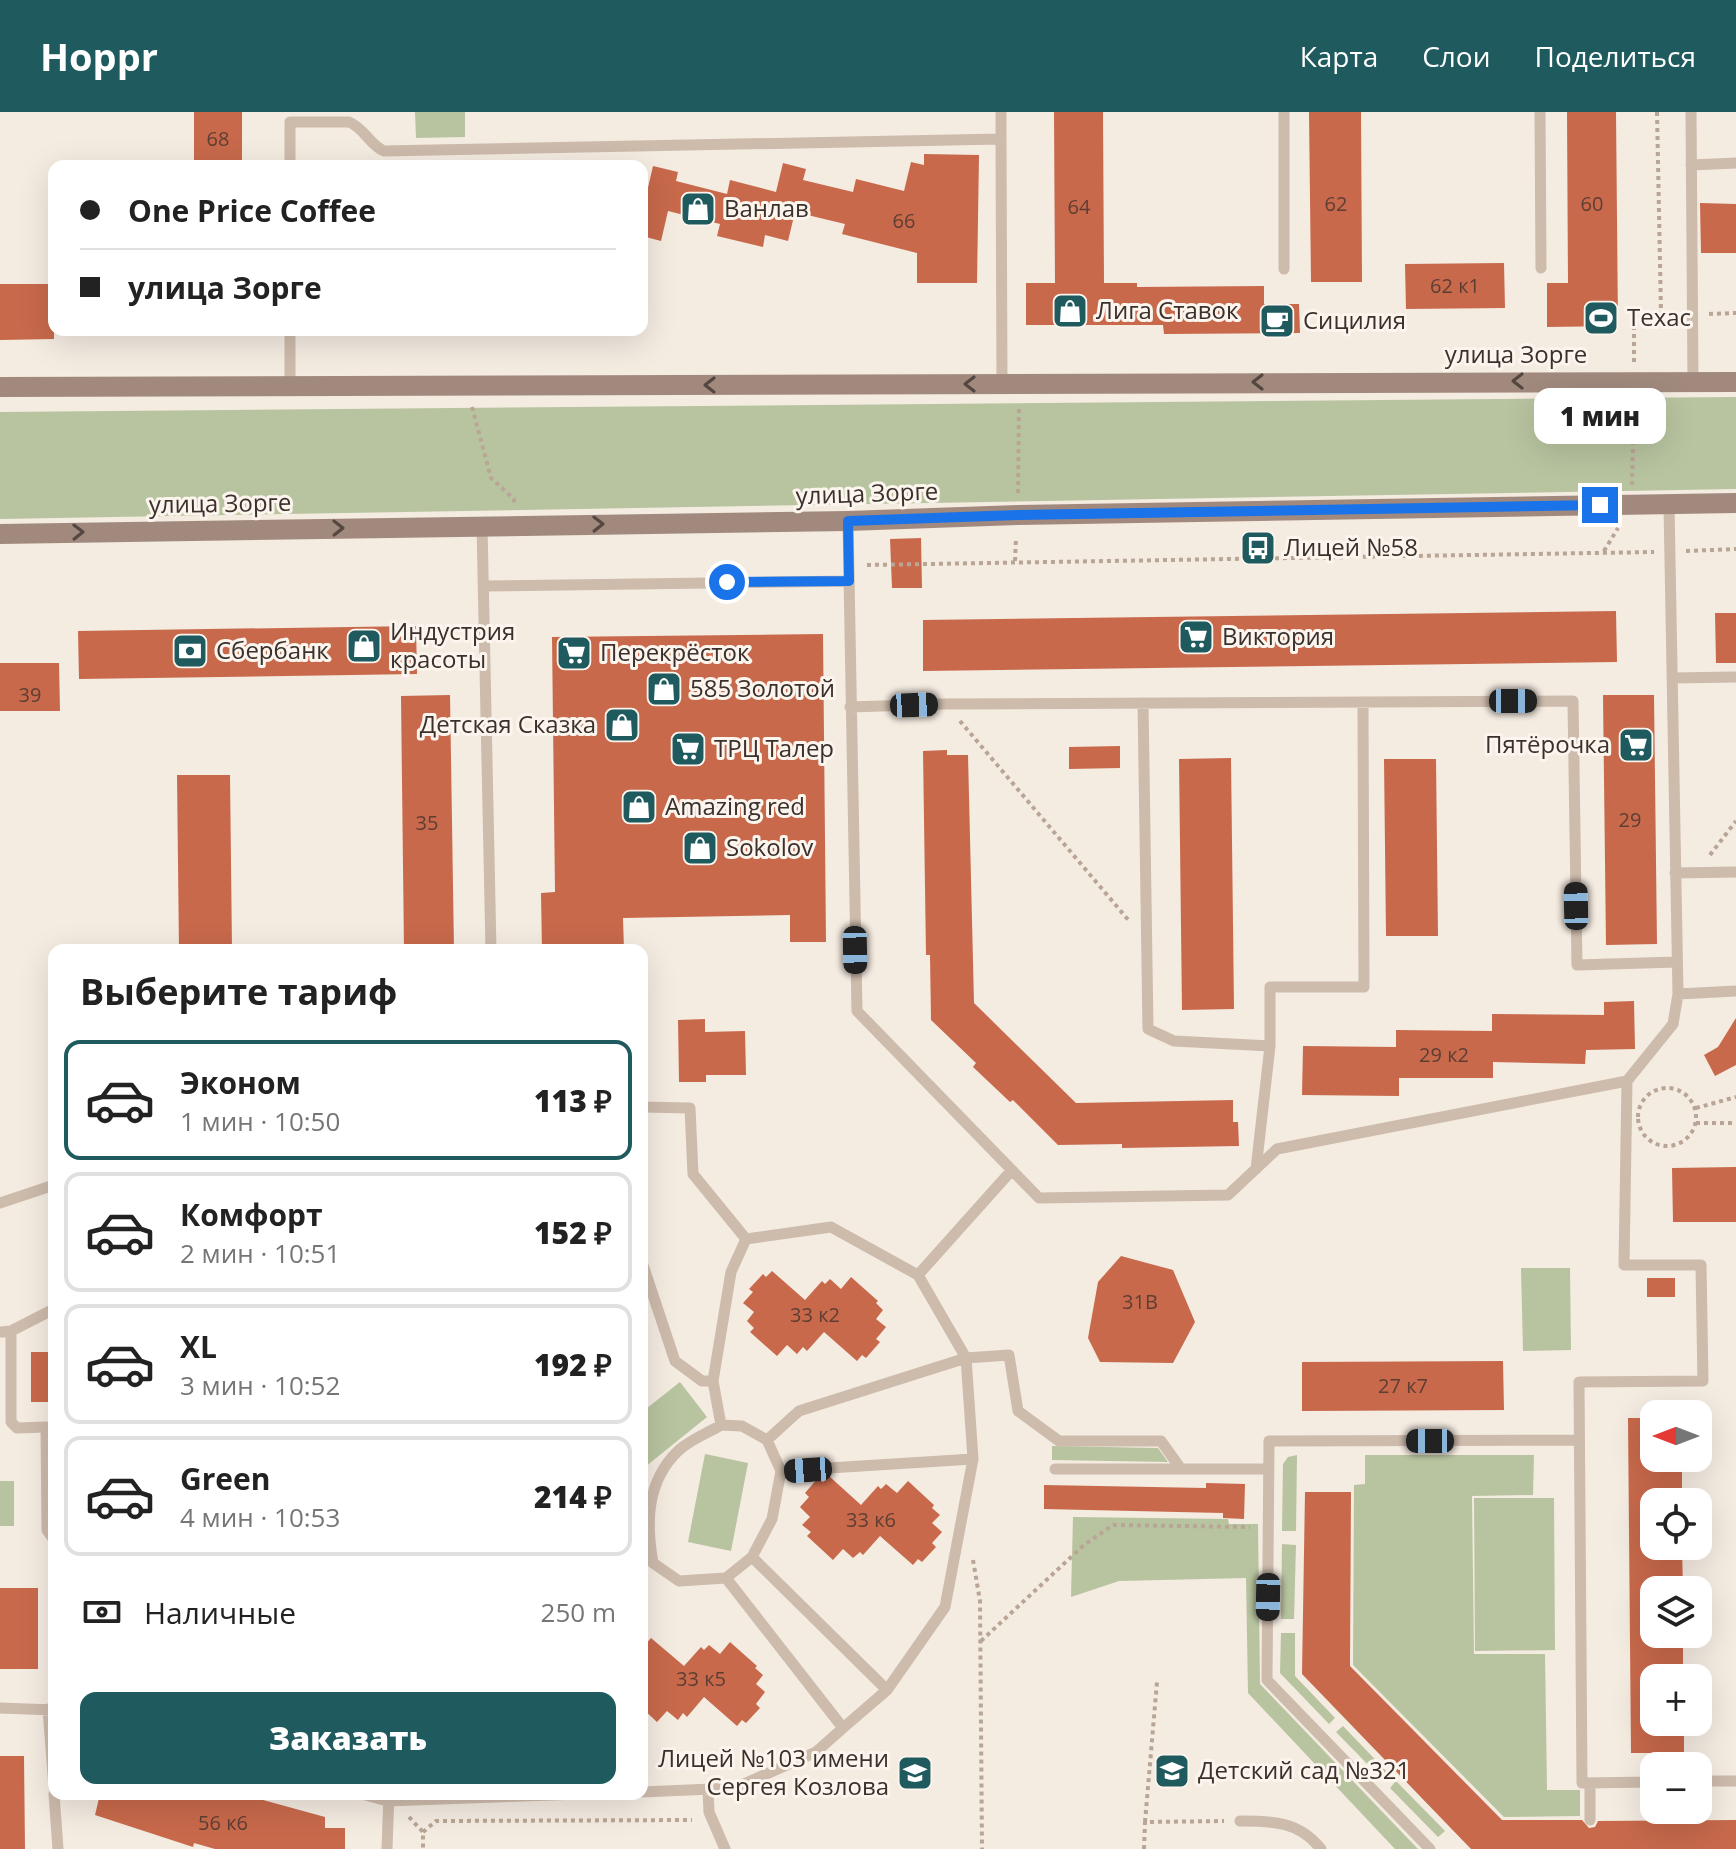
<!DOCTYPE html>
<html lang="ru">
<head>
<meta charset="utf-8">
<style>
	body { margin:0; font-family:"Open Sans",sans-serif; background:#f6f6f6; color:#222; height:100vh; display:flex; flex-direction:column; font-size:30px; white-space:nowrap }
	* { box-sizing:border-box; margin:0 }
	p { font-size:26px; color:#767676 }
	.icon { flex:none; width:44px; height:44px; fill:none; stroke:currentColor; stroke-width:2; stroke-linecap:round; stroke-linejoin:round }
	.map { position:relative; flex:1; overflow:hidden }
	.drawer { position:absolute; left:48px; top:832px; width:600px; height:856px; display:flex; flex-direction:column; background:#fff; border-radius:16px; box-shadow:0 8px 32px #0002 }
	.drawer>* { flex:none }
	.guide { position:absolute; left:48px; top:48px; width:600px; height:176px; border-radius:16px; box-shadow:0 8px 32px #0002; display:grid; align-content:center; height:176px; padding:0 32px; background:#fff }
	.needle { width:52px; rotate:270deg }
	.tools { position:absolute; left:1640px; top:1288px; display:grid; gap:16px }
	.tools a { display:grid; place-items:center; width:72px; height:72px; border-radius:16px; background:#fff; box-shadow:0 8px 32px #0002; font-size:40px }
	.end { position:absolute; width:36px; height:36px; margin:-18px; border:10px solid #1a73e8; background:#fff; box-shadow:0 0 0 4px #fff }
	.from { border-radius:50% }
	.bubble { position:absolute; height:56px; border-radius:16px; background:#fff; box-shadow:0 8px 32px #0002; font-size:26px; font-weight:800; line-height:56px; text-align:center }
	.car { position:absolute; width:24px; height:48px; margin:-24px -12px; border-radius:10px; box-shadow:0 0 6px 2px #0007; background:linear-gradient(#222 24%,#8ab4d8 0 40%,#222 0 76%,#8ab4d8 0 86%,#222 0) }
	.guide b { display:flex; align-items:center; gap:28px; height:76px; font-size:30px }
	.guide b+b { border-top:2px solid #e0e0e0 }
	.guide i { width:20px; height:20px; background:#222 }
	ul { padding:0; list-style:none }
	li { display:flex; align-items:center; gap:24px; height:120px; margin:0 16px 12px; padding:0 16px; border:4px solid #e0e0e0; border-radius:16px }
	li div { flex:1 }
	li b { display:block; font-size:30px }
	li em { font-style:normal; font-weight:800 }
	li.on { border-color:#1f5a5e }
	li>.icon { width:72px; height:72px; stroke-width:1.5 }
	h2 { padding:0 32px; font-size:36px; line-height:96px }
	.pay { display:flex; align-items:center; gap:20px; height:88px; padding:0 32px; font-size:30px }
	.pay p { margin-inline-start:auto }
	.primary-button { display:flex; gap:16px; margin-top:auto; padding:16px 32px }
	.primary-button a { flex:1; height:92px; border-radius:16px; background:#1f5a5e; color:#fff; font-size:32px; font-weight:800; line-height:92px; text-align:center }
	header { display:flex; align-items:center; gap:48px; box-sizing:border-box; height:112px; padding:0 40px; background:#1f5a5e; color:#fff }
	header strong { font-size:38px }
	nav { display:flex; gap:44px; margin-inline-start:auto; font-size:28px }
	.map>svg:first-child { display:block }
	.green { fill:#b8c4a0 }
	.building { fill:#c8694b }
	.lines { fill:none; stroke-linecap:round; stroke-linejoin:round }
	.path { stroke:#b9a596; stroke-width:4; stroke-dasharray:4 4; stroke-linecap:butt }
	.service { stroke:#cdbbac; stroke-width:11 }
	.secondary { stroke:#a18a7d; stroke-width:20 }
	.oneway { stroke:#544640 }
	.route { stroke:#1a73e8; stroke-width:10 }
	.labels { text-anchor:middle; stroke-width:6; stroke-linejoin:round; paint-order:stroke }
	.number-label { font-size:20px; fill:#5e3e33 }
	.poi-label { font-size:24px; fill:#3b302b; stroke:#fbf5ee; text-anchor:start }
	.street-label { font-size:24px; fill:#3b302b; stroke:#fbf5ee }
</style>
</head>
<body>
<header>
<strong>Hoppr</strong>
<nav><a>Карта</a><a>Слои</a><a>Поделиться</a></nav>
</header>
<div class="map">
<svg width="1736" height="1737" viewBox="0 0 1736 1737">
	<rect width="100%" height="100%" fill="#f4ebe1"/>
	<path class="green" d="M415,0H465V25L416,26Z
		M1736,285V377L0,407V300Z
		M1521,1156H1570L1571,1238L1523,1239Z
		M680,1270L707,1305L645,1355L642,1351V1300Z
		M1052,1334L1158,1336L1168,1350L1052,1348Z
		M705,1342L748,1351L731,1439L688,1430Z
		M1297,1343L1296,1419H1282L1283,1352L1288,1345Z
		M1365,1343H1534L1533,1383L1472,1384L1474,1542H1545L1547,1678H1580V1704L1504,1705L1353,1553L1354,1373L1365,1372Z
		M0,1369H14V1414H0Z
		M1474,1386H1554L1555,1538L1475,1539Z
		M1073,1405L1228,1407L1229,1412H1258L1260,1572L1418,1737H1395L1248,1581L1246,1466L1119,1469L1071,1485Z
		M1282,1432L1296,1433L1294,1507H1281Z
		M1281,1521H1295V1564L1335,1606L1329,1612L1280,1561Z
		M1343,1614L1389,1662L1383,1668L1336,1620Z
		M1396,1669L1445,1719L1438,1725L1390,1676Z"/>
	<path class="building" d="M194,0H242V54H194Z
		M1054,0H1103L1104,171H1137V175L1264,174V192H1299L1300,221L1164,222L1163,213H1026V171H1055Z
		M1309,0H1361L1362,170H1311Z
		M1567,0H1616L1618,214L1547,215V171H1568Z
		M924,42L979,43L977,171H917V141L842,122L845,112L795,100L788,129L765,123L763,135L717,124L720,112L668,99L661,129L642,124V79L647,80L653,54L678,60L676,69L727,82L730,68L776,80L783,51L806,57L803,68L853,80L856,67L904,79L911,50L924,53Z
		M1700,91L1736,92V141H1701Z
		M1504,151L1505,196L1406,197L1405,152Z
		M0,172H54V227L0,228Z
		M921,426L922,476H892L890,427Z
		M1616,499L1617,550L923,559V508Z
		M1715,501H1736V551H1716Z
		M416,514L417,562L79,567L78,519Z
		M823,522L826,830H790V803L623,806L624,838H542L541,781L555,780L552,525Z
		M0,551H59L60,599H0Z
		M450,583L454,838H404L401,584Z
		M1603,583H1654L1657,832L1606,833Z
		M1120,634V656L1069,657V635Z
		M947,638V643H968L974,891L1076,991L1233,988V1010H1238L1239,1034L1122,1036V1032L1058,1033L1013,988L1010,990L973,955L976,951L931,908L930,843H926L923,639Z
		M1231,646L1234,897L1182,898L1179,647Z
		M1384,647H1436L1438,824H1386Z
		M177,663H230L232,838H179Z
		M1634,889L1635,937L1586,938L1585,952L1493,950V966H1399V984L1302,983L1303,934L1396,935V918L1492,919V902L1604,903V890Z
		M1736,906V953L1715,964L1704,943L1718,935Z
		M705,907V920L745,919L746,963H706V970H679L678,908Z
		M1736,1055V1110H1673L1672,1056Z
		M1121,1144L1173,1158L1195,1210L1173,1251L1100,1250L1088,1226L1098,1170Z
		M772,1159L805,1188L822,1169L825,1172L830,1167L841,1177L851,1165L878,1189L876,1191L883,1198L876,1207L886,1215L876,1227L880,1230L866,1246L862,1243L857,1249L824,1220L807,1239L803,1235L797,1242L787,1233L777,1244L750,1220L754,1216L747,1209L754,1200L743,1191L753,1180L749,1177L763,1162L766,1165Z
		M1647,1166H1675V1185H1647Z
		M31,1240H54V1290H31Z
		M1503,1249L1504,1298L1302,1299V1250Z
		M1628,1306H1654V1346H1682V1390H1654V1434H1682L1683,1478H1654V1522H1683V1566H1654V1610H1684V1641H1631Z
		M829,1364L861,1393L878,1374L881,1377L886,1372L897,1381L908,1369L934,1393L932,1396L940,1403L932,1411L942,1420L932,1431L936,1435L922,1450L918,1447L913,1453L880,1424L863,1443L860,1440L853,1446L843,1437L833,1448L807,1424L811,1420L802,1413L810,1405L800,1395L809,1385L805,1381L818,1366L823,1370Z
		M1206,1371L1245,1372L1244,1407L1223,1406V1401L1044,1397V1373L1206,1376Z
		M1305,1380H1351L1350,1554L1502,1708H1582L1589,1716L1595,1715L1598,1709L1736,1708V1737H1471L1302,1562Z
		M0,1476H38V1557H0Z
		M651,1526L684,1554L701,1535L704,1538L709,1533L720,1542L730,1530L757,1554L755,1556L763,1563L756,1572L765,1580L756,1592L760,1596L746,1611L742,1608L737,1614L704,1585L687,1605L683,1601L678,1608L667,1599L657,1610L642,1596V1536Z
		M0,1644H24L25,1737H0Z
		M100,1682H241L325,1705V1716H345V1737H215L194,1731L193,1735L95,1703Z"/>
	<g class="lines">
		<path class="path" d="M1657,0L1661,201
			M1709,202L1736,201
			M1634,250V201L1676,202
			M472,295L491,366L514,387V394
			M1632,373L1634,293
			M1018,381L1019,294
			M1604,439L1618,416
			M1686,439L1736,437
			M1015,449L1016,426
			M867,453L1654,440
			M960,609L1130,810
			M1710,743L1736,709
			M1638 1005a29 29 0 1 1 58 0a29 29 0 1 1-58 0Z
			M1696,996L1736,985
			M1696,1011H1736
			M973,1448L980,1489L982,1737
			M981,1529L1084,1433L1113,1413L1250,1415
			M409,1705L423,1720V1737
			M1145,1710L1157,1570
			M423,1720L436,1709L692,1708
			M1144,1737L1145,1710L1224,1709"/>
		<path class="service" d="M1001,0V27
			M1284,0V157
			M1540,0L1541,156
			M1691,0L1693,270
			M1691,53L1736,51
			M290,54V10H349C364,16 370,33 384,39L1001,27L1002,272
			M290,218V274
			M848,409L857,899L1039,1086L1228,1083L1277,1037L1627,969L1673,912L1678,882L1669,393
			M482,413L491,838
			M484,474L849,469
			M1672,566L1736,565
			M1143,591L1148,917L1174,929L1270,934L1256,1057
			M850,595L945,592L1573,589L1577,853L1677,850
			M1675,761L1736,760
			M1678,882L1736,879
			M1270,934V875H1364L1363,590
			M1627,969L1624,1153H1701L1703,1269L1579,1270L1582,1671L1654,1670
			M642,995L690,996L693,1062L746,1127
			M0,1091L54,1073
			M642,1150L675,1249L702,1269H713
			M918,1163L1012,1058
			M11,1219V1310L17,1316L46,1315L47,1418L54,1428
			M0,1220L11,1219L54,1197
			M721,1313L742,1314L767,1328L781,1359L772,1407L752,1445L726,1466L679,1469L653,1451C646,1411 646,1370 678,1339C689,1328 708,1321 721,1313Z
			M721,1313L713,1269L731,1160L746,1127
			M767,1328L799,1299L966,1246L1009,1243L1018,1299L1059,1329H1161L1181,1357H1269
			M1055,1357H1181
			M781,1359L973,1347
			M752,1445L887,1578
			M726,1466L843,1616
			M0,1596L54,1598
			M48,1597L54,1676
			M1698,1669H1736
			M708,1678L709,1700L725,1737
			M642,1680L735,1676L816,1640L843,1616L887,1578L945,1495L963,1400L973,1347L966,1246L918,1163L831,1115L746,1127
			M54,1682L58,1737
			M362,1682L387,1689L580,1682
			M1590,1708V1671
			M1240,1709C1272,1709 1299,1709 1321,1737
			M387,1737L389,1682
			M1430,1737L1267,1568L1269,1329L1579,1328"/>
		<path class="secondary" d="M0,275L1736,270
			M0,422L848,409L1018,403L1736,391"/>
	</g>
	<defs><path id="oneway-chevron" d="M-2-3.5L2.5 0L-2 3.5" fill="none" stroke-width="1.6" stroke-linecap="round" stroke-linejoin="round" transform="scale(2)"/></defs>
	<g class="oneway">
		<use href="#oneway-chevron" transform="translate(1518 269) rotate(-180)"/>
		<use href="#oneway-chevron" transform="translate(1258 270) rotate(180)"/>
		<use href="#oneway-chevron" transform="translate(970 272) rotate(180)"/>
		<use href="#oneway-chevron" transform="translate(710 273) rotate(180)"/>
		<use href="#oneway-chevron" transform="translate(598 412) rotate(-1)"/>
		<use href="#oneway-chevron" transform="translate(338 416) rotate(-1)"/>
		<use href="#oneway-chevron" transform="translate(78 420) rotate(-1)"/>
	</g>
	<g class="lines">
		<path class="route" d="M727,470L849,469L848,409L1018,403L1600,393"/>
	</g>
	<defs>
		<symbol id="shop-square" viewBox="-11 -11 22 22"><rect x="-9" y="-9" width="18" height="18" rx="4" fill="#1f5a5e" stroke="#fbf5ee"/><path d="M-5-2.5h2.3a2.7 3.5 0 0 1 5.4 0H5L5.5 6h-11ZM-1.5-2.5h3a1.5 2.3 0 0 0-3 0Z" fill="#fff"/></symbol>
		<symbol id="stadium-square" viewBox="-11 -11 22 22"><rect x="-9" y="-9" width="18" height="18" rx="4" fill="#1f5a5e" stroke="#fbf5ee"/><path d="M0-5a6.5 5 0 1 0 0 10a6.5 5 0 1 0 0-10ZM-3.5-1.8h7v3.6h-7Z" fill="#fff"/></symbol>
		<symbol id="cafe-square" viewBox="-11 -11 22 22"><rect x="-9" y="-9" width="18" height="18" rx="4" fill="#1f5a5e" stroke="#fbf5ee"/><path d="M-5.5-4.5H6V0H3Q3 3.5 0 3.5H-2.5Q-5.5 3.5-5.5 0ZM3-3.2v2h1.7v-2ZM-6 4.5H4V6H-6Z" fill="#fff"/></symbol>
		<symbol id="bus-square" viewBox="-11 -11 22 22"><rect x="-9" y="-9" width="18" height="18" rx="4" fill="#1f5a5e" stroke="#fbf5ee"/><path d="M-5-6H5V4H4V6H2V4H-2V6H-4V4H-5ZM-3.5-4V0h7V-4ZM-3.5 1.2v1.5H-2V1.2ZM2 1.2v1.5H3.5V1.2Z" fill="#fff"/></symbol>
		<symbol id="supermarket-square" viewBox="-11 -11 22 22"><rect x="-9" y="-9" width="18" height="18" rx="4" fill="#1f5a5e" stroke="#fbf5ee"/><path d="M-6-5.5h2.5l.6 2H6L4.5 2H-2.5L-4.4-4H-6ZM-1.5 3.2a1.3 1.3 0 1 0 .1 0ZM3 3.2a1.3 1.3 0 1 0 .1 0Z" fill="#fff"/></symbol>
		<symbol id="bank-square" viewBox="-11 -11 22 22"><rect x="-9" y="-9" width="18" height="18" rx="4" fill="#1f5a5e" stroke="#fbf5ee"/><path d="M-6-4H6V4H-6ZM0-2.3a2.3 2.3 0 1 0 0 4.6a2.3 2.3 0 1 0 0-4.6Z" fill="#fff"/></symbol>
		<symbol id="school-square" viewBox="-11 -11 22 22"><rect x="-9" y="-9" width="18" height="18" rx="4" fill="#1f5a5e" stroke="#fbf5ee"/><path d="M0-5L7-2L0 1L-7-2ZM-4 1L0 2.5L4 1V4Q0 6-4 4Z" fill="#fff"/></symbol>
	</defs>
	<g fill-rule="evenodd">
		<use href="#shop-square" x="678" y="77" width="40" height="40"/>
		<use href="#shop-square" x="1050" y="179" width="40" height="40"/>
		<use href="#stadium-square" x="1581" y="186" width="40" height="40"/>
		<use href="#cafe-square" x="1257" y="189" width="40" height="40"/>
		<use href="#bus-square" x="1238" y="416" width="40" height="40"/>
		<use href="#supermarket-square" x="1176" y="505" width="40" height="40"/>
		<use href="#shop-square" x="344" y="514" width="40" height="40"/>
		<use href="#bank-square" x="170" y="519" width="40" height="40"/>
		<use href="#supermarket-square" x="554" y="521" width="40" height="40"/>
		<use href="#shop-square" x="644" y="557" width="40" height="40"/>
		<use href="#shop-square" x="602" y="593" width="40" height="40"/>
		<use href="#supermarket-square" x="1616" y="613" width="40" height="40"/>
		<use href="#supermarket-square" x="668" y="617" width="40" height="40"/>
		<use href="#shop-square" x="619" y="675" width="40" height="40"/>
		<use href="#shop-square" x="680" y="716" width="40" height="40"/>
		<use href="#school-square" x="1152" y="1639" width="40" height="40"/>
		<use href="#school-square" x="895" y="1641" width="40" height="40"/>
	</g>
	<g class="labels">
		<g class="number-label">
			<text x="218" y="34">68</text>
			<text x="1336" y="99">62</text>
			<text x="1592" y="99">60</text>
			<text x="1079" y="102">64</text>
			<text x="904" y="116">66</text>
			<text x="1455" y="181">62 к1</text>
			<text x="30" y="590">39</text>
			<text x="1630" y="715">29</text>
			<text x="427" y="718">35</text>
			<text x="1444" y="950">29 к2</text>
			<text x="1140" y="1197">31В</text>
			<text x="815" y="1210">33 к2</text>
			<text x="1403" y="1281">27 к7</text>
			<text x="871" y="1415">33 к6</text>
			<text x="701" y="1574">33 к5</text>
			<text x="223" y="1718">56 к6</text>
		</g>
		<g class="poi-label">
			<text x="724" y="105">Ванлав</text>
			<text x="1096" y="207">Лига Ставок</text>
			<text x="1627" y="214">Техас</text>
			<text x="1303" y="217">Сицилия</text>
			<text x="1284" y="444">Лицей №58</text>
			<text x="390" y="528">Индустрия<tspan x="390" dy="28">красоты</tspan></text>
			<text x="1222" y="533">Виктория</text>
			<text x="216" y="547">Сбербанк</text>
			<text x="600" y="549">Перекрёсток</text>
			<text x="690" y="585">585 Золотой</text>
			<text x="596" y="621" text-anchor="end">Детская Сказка</text>
			<text x="1610" y="641" text-anchor="end">Пятёрочка</text>
			<text x="714" y="645">ТРЦ Талер</text>
			<text x="665" y="703">Amazing red</text>
			<text x="726" y="744">Sokolov</text>
			<text x="889" y="1655" text-anchor="end">Лицей №103 имени<tspan x="889" dy="28">Сергея Козлова</tspan></text>
			<text x="1198" y="1667">Детский сад №321</text>
		</g>
		<g class="street-label">
			<text x="1516" y="251">улица Зорге</text>
			<text transform="translate(867 382) rotate(-2)" y="8">улица Зорге</text>
			<text transform="translate(220 392) rotate(-1)" y="8">улица Зорге</text>
		</g>
	</g>
</svg>
<div class="tools">
<a><svg class="needle" viewBox="-14 -14 28 28"><path d="M0-13l5 13h-10z" fill="#e53935"/><path d="M0 13l5-13h-10z" fill="#767676"/></svg></a>
<a><svg class="icon" aria-label="locate" viewBox="0 0 24 24"><circle cx="12" cy="12" r="6"/><path d="M12 2v4M12 18v4M2 12h4M18 12h4"/></svg></a>
<a><svg class="icon" aria-label="layers" viewBox="0 0 24 24"><path d="M12 4l9 5-9 5-9-5zM3 14l9 5 9-5"/></svg></a>
<a>+</a>
<a>−</a>
</div>
<i class="end from" style="left:727px;top:470px"></i>
<i class="end" style="left:1600px;top:393px"></i>
<div class="bubble" style="left:1534px;top:276px;width:132px">1 мин</div>
<i class="car" style="left:1513px;top:589px;rotate:90deg"></i>
<i class="car" style="left:914px;top:593px;rotate:88deg"></i>
<i class="car" style="left:1576px;top:794px;rotate:359deg"></i>
<i class="car" style="left:855px;top:838px;rotate:179deg"></i>
<i class="car" style="left:1430px;top:1329px;rotate:270deg"></i>
<i class="car" style="left:808px;top:1358px;rotate:266deg"></i>
<i class="car" style="left:1268px;top:1485px;rotate:181deg"></i>
<div class="guide">
<b><i class="from"></i>One Price Coffee</b>
<b><i></i>улица Зорге</b>
</div>
<section class="drawer">
<h2>Выберите тариф</h2>
<ul>
<li class="on"><svg class="icon" aria-label="car" viewBox="0 0 24 24"><path d="M5 17H2v-5l4-1 3-4h7l3 4 3 1v5h-3M9 17h6M6 11h13"/><circle cx="7" cy="17" r="2"/><circle cx="17" cy="17" r="2"/></svg><div><b>Эконом</b><p>1 мин · 10:50</p></div><em>113 ₽</em></li>
<li><svg class="icon" aria-label="car" viewBox="0 0 24 24"><path d="M5 17H2v-5l4-1 3-4h7l3 4 3 1v5h-3M9 17h6M6 11h13"/><circle cx="7" cy="17" r="2"/><circle cx="17" cy="17" r="2"/></svg><div><b>Комфорт</b><p>2 мин · 10:51</p></div><em>152 ₽</em></li>
<li><svg class="icon" aria-label="car" viewBox="0 0 24 24"><path d="M5 17H2v-5l4-1 3-4h7l3 4 3 1v5h-3M9 17h6M6 11h13"/><circle cx="7" cy="17" r="2"/><circle cx="17" cy="17" r="2"/></svg><div><b>XL</b><p>3 мин · 10:52</p></div><em>192 ₽</em></li>
<li><svg class="icon" aria-label="car" viewBox="0 0 24 24"><path d="M5 17H2v-5l4-1 3-4h7l3 4 3 1v5h-3M9 17h6M6 11h13"/><circle cx="7" cy="17" r="2"/><circle cx="17" cy="17" r="2"/></svg><div><b>Green</b><p>4 мин · 10:53</p></div><em>214 ₽</em></li>
</ul>
<div class="pay"><svg class="icon" aria-label="cash" viewBox="0 0 24 24"><path d="M3 7h18v10H3z"/><circle cx="12" cy="12" r="2"/></svg>Наличные<p>250 m</p></div>
<div class="primary-button"><a>Заказать</a></div>
</section>
</div>
</body>
</html>
